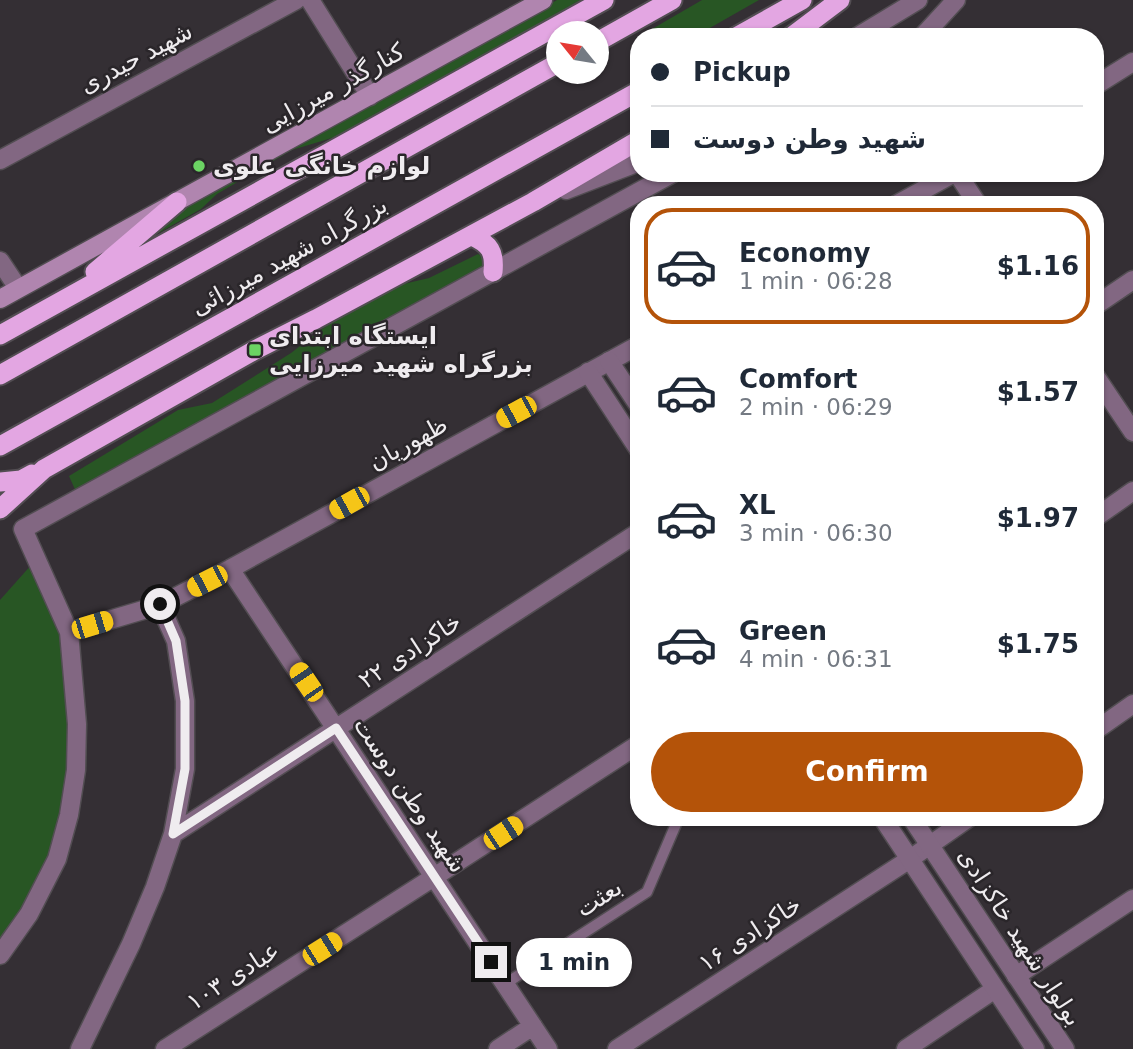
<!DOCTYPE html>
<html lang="en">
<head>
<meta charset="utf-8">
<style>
	body { margin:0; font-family:"DejaVu Sans","Noto Naskh Arabic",sans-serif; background:#f6f6f7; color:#1f2937; height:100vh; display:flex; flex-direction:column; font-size:26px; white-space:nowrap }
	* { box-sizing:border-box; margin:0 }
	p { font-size:23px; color:#747a83 }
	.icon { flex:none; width:38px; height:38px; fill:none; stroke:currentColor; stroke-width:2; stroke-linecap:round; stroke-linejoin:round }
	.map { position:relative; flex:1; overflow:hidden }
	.side { position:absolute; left:630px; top:196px; width:474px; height:630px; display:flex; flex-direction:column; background:#fff; border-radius:28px; box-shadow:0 2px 5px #0004 }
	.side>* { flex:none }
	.top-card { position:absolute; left:630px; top:28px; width:474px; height:154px; border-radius:28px; box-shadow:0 2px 5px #0004; display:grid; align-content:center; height:154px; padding:0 21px; background:#fff }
	.needle { width:46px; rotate:300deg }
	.fabs { position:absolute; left:546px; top:21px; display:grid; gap:14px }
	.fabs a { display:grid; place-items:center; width:63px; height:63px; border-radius:50%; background:#fff; box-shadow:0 2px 5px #0004; font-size:35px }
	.end { position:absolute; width:32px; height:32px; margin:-16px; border:9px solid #efecef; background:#111; box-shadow:0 0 0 4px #111 }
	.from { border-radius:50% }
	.bubble { position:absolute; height:49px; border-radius:24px; background:#fff; box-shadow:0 2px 5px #0004; font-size:23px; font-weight:800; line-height:49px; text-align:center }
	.car { position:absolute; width:21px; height:42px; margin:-21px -10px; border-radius:9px; box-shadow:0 0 5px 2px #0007; background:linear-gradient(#f5c518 24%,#345 0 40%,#f5c518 0 76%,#345 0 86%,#f5c518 0) }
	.top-card b { display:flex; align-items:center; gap:24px; height:66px; font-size:26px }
	.top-card b+b { border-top:2px solid #e0e1e3 }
	.top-card i { width:18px; height:18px; background:#1f2937 }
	ul { padding:12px 0 0; list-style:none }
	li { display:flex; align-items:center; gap:21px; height:116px; margin:0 14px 10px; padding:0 7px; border:4px solid transparent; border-radius:28px }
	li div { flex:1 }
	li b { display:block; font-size:26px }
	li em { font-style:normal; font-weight:800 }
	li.on { border-color:#b45309 }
	li>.icon { width:63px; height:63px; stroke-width:1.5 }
	.action { display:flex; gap:14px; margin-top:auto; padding:14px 21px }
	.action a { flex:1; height:80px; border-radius:42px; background:#b45309; color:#fff; font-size:28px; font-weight:800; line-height:80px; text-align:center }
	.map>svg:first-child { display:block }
	.green { fill:#285624 }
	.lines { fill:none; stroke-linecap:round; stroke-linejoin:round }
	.service-casing { stroke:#524d52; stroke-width:13 }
	.minor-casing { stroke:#524d52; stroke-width:21 }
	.tertiary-casing { stroke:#524d52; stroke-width:21 }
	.secondary-casing { stroke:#524d52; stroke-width:21 }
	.trunk-casing { stroke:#524d52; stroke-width:23 }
	.service { stroke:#826782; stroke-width:10 }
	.minor { stroke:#826782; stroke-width:18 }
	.tertiary { stroke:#826782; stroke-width:18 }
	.secondary { stroke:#b085af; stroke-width:18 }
	.trunk { stroke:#e3a6e2; stroke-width:19 }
	.route { stroke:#efecef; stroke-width:9 }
	.poi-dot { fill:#6bd363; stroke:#2a262a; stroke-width:2.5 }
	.labels { text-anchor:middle; stroke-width:5; stroke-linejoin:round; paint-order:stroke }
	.street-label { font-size:24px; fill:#efecef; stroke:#2a262a }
	.poi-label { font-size:24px; font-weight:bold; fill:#efecef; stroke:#2a262a; text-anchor:start }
</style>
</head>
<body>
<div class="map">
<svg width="1133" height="1049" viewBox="0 0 1133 1049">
	<rect width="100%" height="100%" fill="#342f34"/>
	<path class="green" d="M557,0H581L335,137L292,150L217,194L201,209L155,235L184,206Z
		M702,0H759L694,37L640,36Z
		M478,254L487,259L483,271C345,339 210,414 77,494L69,476L178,410L212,403L291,353L334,320L395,286L429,278Z
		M41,554L71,621L82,680L87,725L86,770L79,816L67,859L35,917L0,966V600Z"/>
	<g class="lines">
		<defs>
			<path id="service" d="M505,984L647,892L679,817"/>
			<path id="minor" d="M310,0L370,96
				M922,37L956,0
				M1096,85L1133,62
				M0,160L296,0
				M957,173L978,205
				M896,205L954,173
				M0,261L18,288
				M1096,305L1133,280
				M1096,377L1133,432
				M1096,517L1133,491
				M230,569L548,1049
				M69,632L160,605L230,569L639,345
				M1096,730L1133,704
				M173,834L639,532
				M0,955L29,914L57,859L69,815L76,770L77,724L69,632L23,529L673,173
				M1016,976L1133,899
				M80,1049L131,944L155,887L173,834L185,769V701L176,641L160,605
				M165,1049L434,877L639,744
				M498,1049L533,1026
				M617,1049L910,859L970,817
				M906,1049L995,989"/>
			<path id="tertiary" d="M857,37L918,0
				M566,190L639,162
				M609,361L639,406
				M588,372L639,450
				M882,817L1035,1049
				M911,817L1065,1049"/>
			<path id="secondary" d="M0,299L543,0"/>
			<path id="trunk" d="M736,37L802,0
				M791,37L840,0
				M597,42L672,0
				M472,236C490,244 495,252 493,272
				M95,272L177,202
				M0,335L604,0
				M0,375L558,63
				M0,446L639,91
				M0,482L21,480L32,474
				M0,509L44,469L255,350L316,319L533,202L639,140"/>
		</defs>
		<use href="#service" class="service-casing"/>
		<use href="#minor" class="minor-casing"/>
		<use href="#tertiary" class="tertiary-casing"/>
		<use href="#secondary" class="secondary-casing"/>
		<use href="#trunk" class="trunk-casing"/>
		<use href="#service" class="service"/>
		<use href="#minor" class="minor"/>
		<use href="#tertiary" class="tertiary"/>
		<use href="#secondary" class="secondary"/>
		<use href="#trunk" class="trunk"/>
	</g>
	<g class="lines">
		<path class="route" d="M160,604L176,641L185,701V769L173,834L336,728L491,962"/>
	</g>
	<g class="poi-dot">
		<circle cx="199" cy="166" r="7"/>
		<rect x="248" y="343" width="14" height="14" rx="3.5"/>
	</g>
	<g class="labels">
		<g class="street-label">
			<text transform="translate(136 58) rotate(-28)" y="8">شهید حیدری</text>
			<text transform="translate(333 88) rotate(-29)" y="8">کنارگذر میرزایی</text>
			<text transform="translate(289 256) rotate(-29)" y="8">بزرگراه شهید میرزائی</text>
			<text transform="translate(408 443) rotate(-29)" y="8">ظهوریان</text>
			<text transform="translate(410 651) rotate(-33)" y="8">خاکزادی ۲۲</text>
			<text transform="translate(410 795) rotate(56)" y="8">شهید وطن دوست</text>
			<text transform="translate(599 898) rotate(-33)" y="8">بعثت</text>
			<text transform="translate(750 934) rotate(-33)" y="8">خاکزادی ۱۶</text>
			<text transform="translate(1020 937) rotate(57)" y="8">بولوار شهید خاکزادی</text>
			<text transform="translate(233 976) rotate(-33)" y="8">عبادی ۱۰۳</text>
		</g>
		<g class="poi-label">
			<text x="213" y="174">لوازم خانگی علوی</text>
			<text x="269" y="344">ایستگاه ابتدای<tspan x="269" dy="28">بزرگراه شهید میرزایی</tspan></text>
		</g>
	</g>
</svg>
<div class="fabs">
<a><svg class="needle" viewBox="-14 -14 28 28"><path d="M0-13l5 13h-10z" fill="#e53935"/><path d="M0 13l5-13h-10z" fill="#747a83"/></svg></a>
</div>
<i class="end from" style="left:160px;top:604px"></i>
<i class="end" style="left:491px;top:962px"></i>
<div class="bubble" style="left:516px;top:938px;width:116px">1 min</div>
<i class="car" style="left:516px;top:412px;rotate:242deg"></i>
<i class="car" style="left:349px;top:503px;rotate:241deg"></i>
<i class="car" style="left:207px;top:581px;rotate:243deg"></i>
<i class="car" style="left:92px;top:625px;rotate:73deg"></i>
<i class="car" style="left:306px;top:682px;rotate:326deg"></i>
<i class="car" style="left:503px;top:833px;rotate:57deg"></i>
<i class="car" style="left:322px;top:949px;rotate:58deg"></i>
<div class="top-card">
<b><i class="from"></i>Pickup</b>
<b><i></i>شهید وطن دوست</b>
</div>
<section class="side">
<ul>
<li class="on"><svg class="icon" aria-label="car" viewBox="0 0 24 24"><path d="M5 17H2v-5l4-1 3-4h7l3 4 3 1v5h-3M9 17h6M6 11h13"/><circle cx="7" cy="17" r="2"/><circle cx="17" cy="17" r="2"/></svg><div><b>Economy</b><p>1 min · 06:28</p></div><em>$1.16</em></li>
<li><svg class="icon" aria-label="car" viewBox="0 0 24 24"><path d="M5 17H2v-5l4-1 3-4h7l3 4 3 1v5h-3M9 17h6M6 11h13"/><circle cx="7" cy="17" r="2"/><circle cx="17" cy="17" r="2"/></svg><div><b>Comfort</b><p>2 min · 06:29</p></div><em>$1.57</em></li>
<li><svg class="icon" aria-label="car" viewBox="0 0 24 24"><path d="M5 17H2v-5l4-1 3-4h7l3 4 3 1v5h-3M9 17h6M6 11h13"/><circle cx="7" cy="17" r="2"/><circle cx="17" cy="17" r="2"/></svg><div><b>XL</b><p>3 min · 06:30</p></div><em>$1.97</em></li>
<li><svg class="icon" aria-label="car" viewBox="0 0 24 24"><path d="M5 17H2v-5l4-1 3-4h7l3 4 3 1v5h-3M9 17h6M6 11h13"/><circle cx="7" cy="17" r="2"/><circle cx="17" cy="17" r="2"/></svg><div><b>Green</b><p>4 min · 06:31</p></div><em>$1.75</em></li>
</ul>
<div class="action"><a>Confirm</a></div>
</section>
</div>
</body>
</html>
